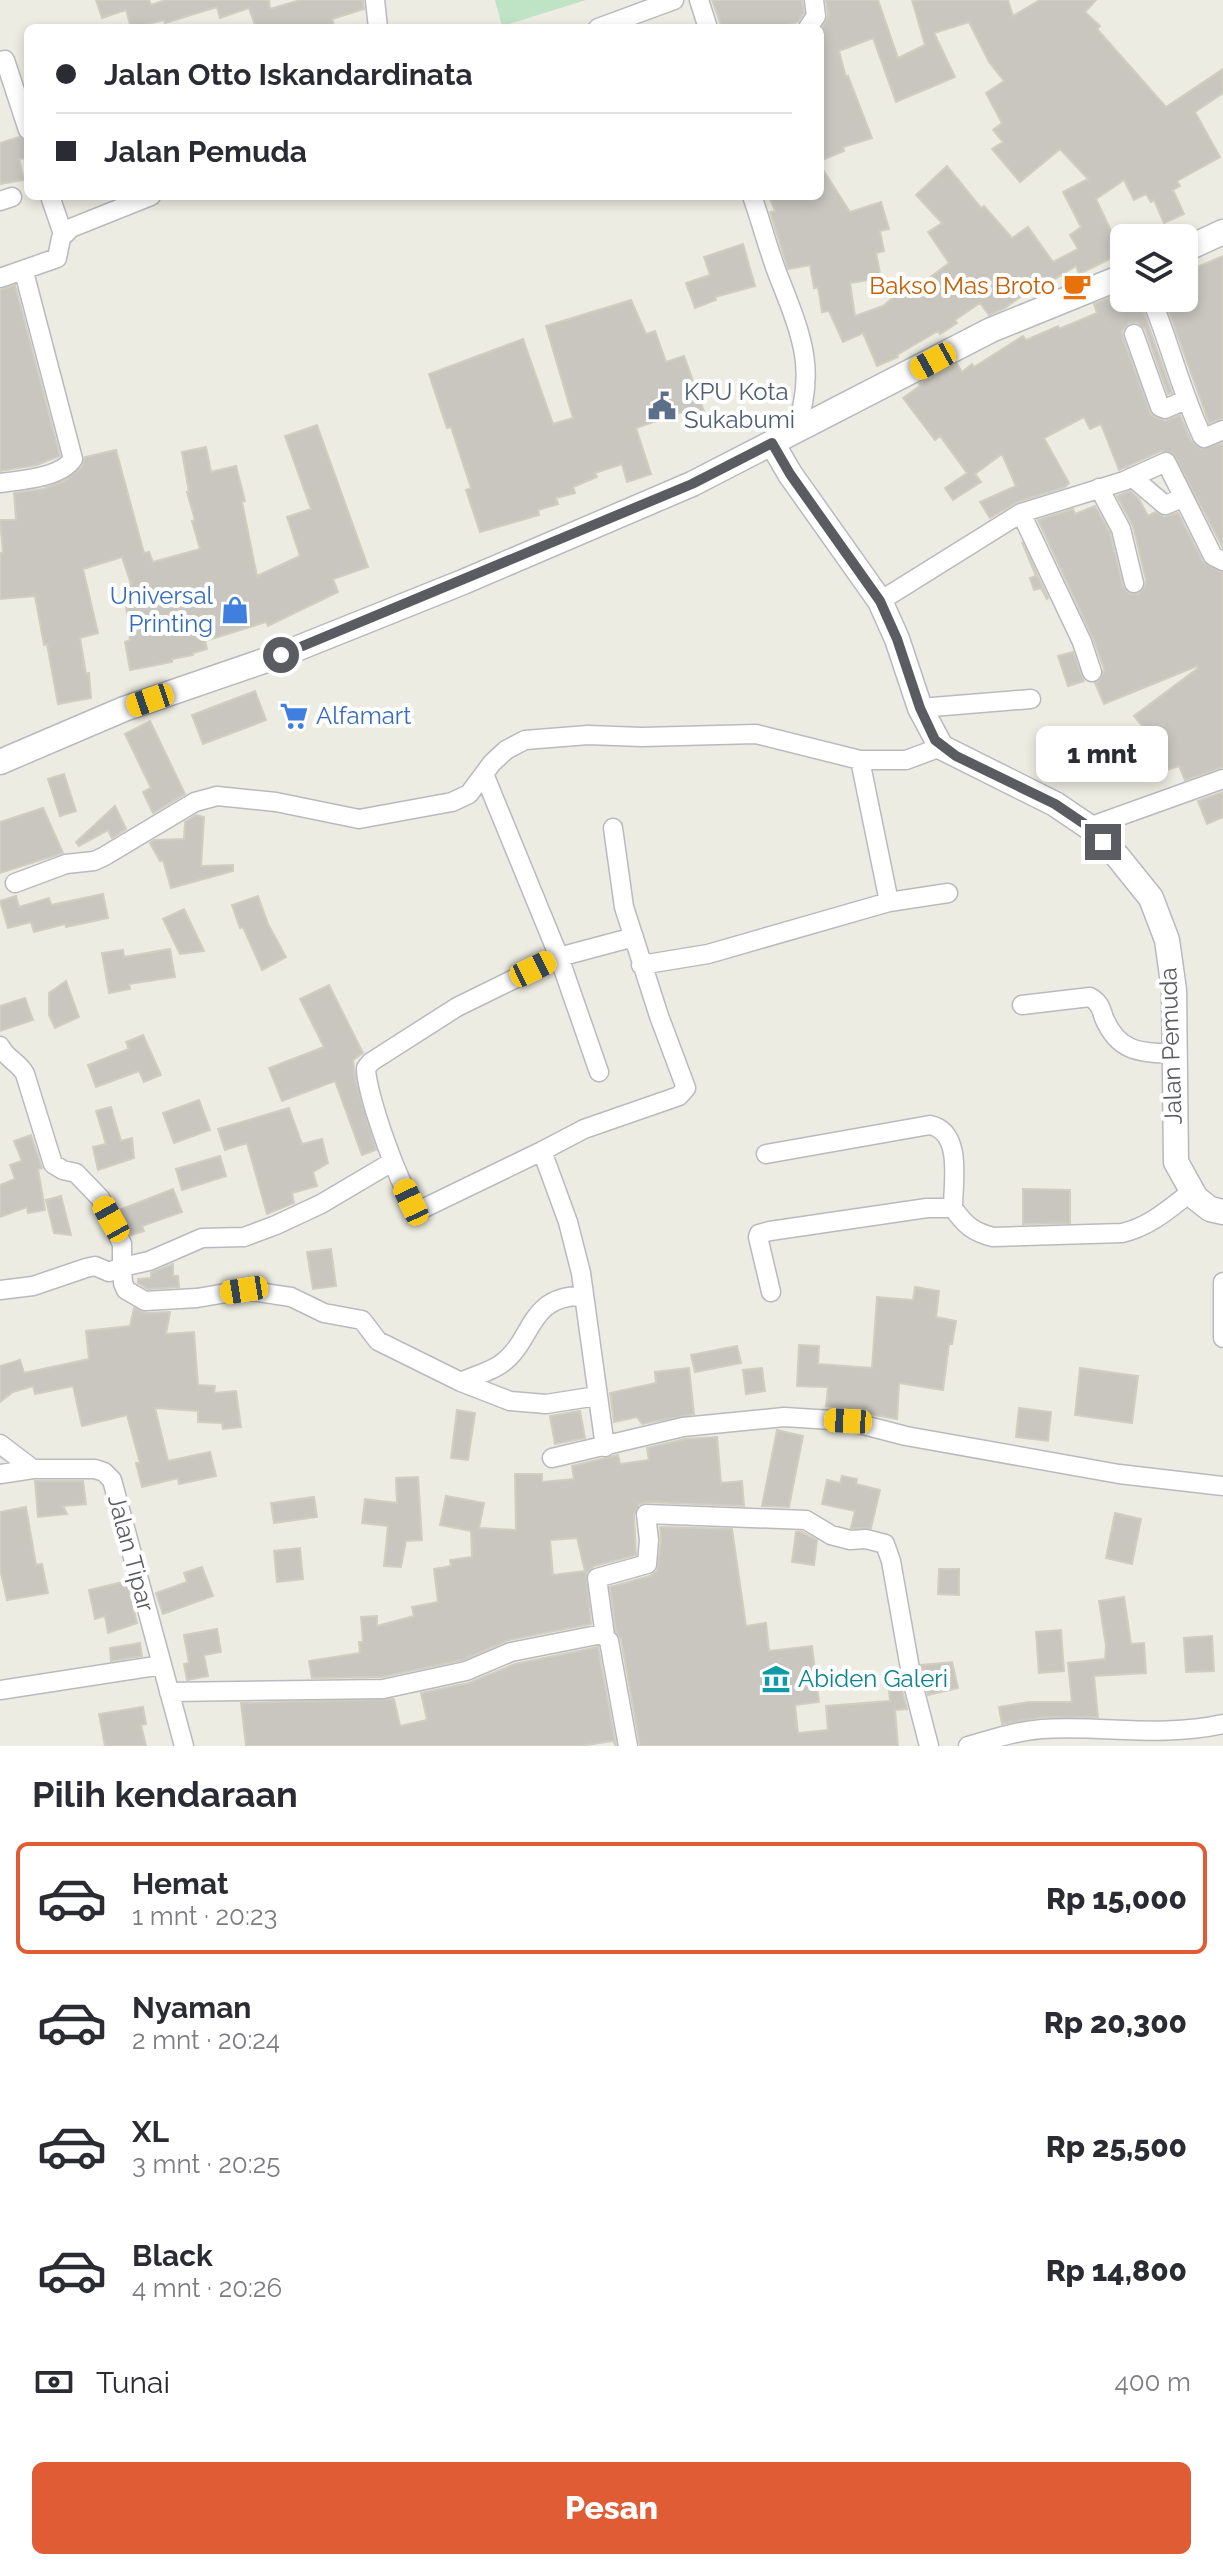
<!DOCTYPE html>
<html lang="id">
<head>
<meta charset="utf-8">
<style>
	body { margin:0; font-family:Raleway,sans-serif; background:#f2f2f3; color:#2b2b33; height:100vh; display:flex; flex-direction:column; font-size:30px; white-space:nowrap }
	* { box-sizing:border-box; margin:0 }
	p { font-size:26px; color:#7c7c81 }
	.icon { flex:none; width:44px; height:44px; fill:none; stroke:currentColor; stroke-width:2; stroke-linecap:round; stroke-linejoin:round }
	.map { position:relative; height:1746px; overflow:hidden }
	.sheet { display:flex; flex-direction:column; background:#fff; flex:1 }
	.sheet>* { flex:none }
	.guide { position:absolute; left:24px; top:24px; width:800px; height:176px; border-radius:12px; box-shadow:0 4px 12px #0003; display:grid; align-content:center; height:176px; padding:0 32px; background:#fff }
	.controls { position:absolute; left:1110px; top:224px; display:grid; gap:16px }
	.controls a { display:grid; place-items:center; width:88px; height:88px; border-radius:12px; background:#fff; box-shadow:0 4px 12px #0003; font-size:40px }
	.end { position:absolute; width:36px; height:36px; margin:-18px; border:10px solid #5a5c62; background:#fff; box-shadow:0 0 0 4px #fff }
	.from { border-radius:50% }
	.bubble { position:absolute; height:56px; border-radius:12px; background:#fff; box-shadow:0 4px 12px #0003; font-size:26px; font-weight:800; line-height:56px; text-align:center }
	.car { position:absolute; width:24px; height:48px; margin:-24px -12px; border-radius:10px; box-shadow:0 0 6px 2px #0007; background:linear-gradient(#f5c518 24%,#345 0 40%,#f5c518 0 76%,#345 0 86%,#f5c518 0) }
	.guide b { display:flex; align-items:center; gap:28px; height:76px; font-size:30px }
	.guide b+b { border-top:2px solid #e1e1e2 }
	.guide i { width:20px; height:20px; background:#2b2b33 }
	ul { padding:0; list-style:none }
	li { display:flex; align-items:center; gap:24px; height:112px; margin:0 16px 12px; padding:0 16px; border:4px solid transparent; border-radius:12px }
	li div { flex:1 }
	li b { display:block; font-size:30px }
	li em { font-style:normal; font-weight:800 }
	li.active { border-color:#e05c34 }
	li>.icon { width:72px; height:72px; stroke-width:1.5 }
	h2 { padding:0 32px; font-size:36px; line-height:96px }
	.pay { display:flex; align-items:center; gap:20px; height:88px; padding:0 32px; font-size:30px }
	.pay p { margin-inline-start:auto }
	.button { display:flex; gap:16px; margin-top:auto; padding:16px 32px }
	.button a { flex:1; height:92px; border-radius:12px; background:#e05c34; color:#fff; font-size:32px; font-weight:800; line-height:92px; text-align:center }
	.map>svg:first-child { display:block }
	.green { fill:#bfe3c5 }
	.building { fill:#c8c6bf; stroke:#d1cec0; stroke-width:2; fill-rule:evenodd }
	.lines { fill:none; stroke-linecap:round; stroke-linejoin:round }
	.street-casing { stroke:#b9bac0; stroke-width:21 }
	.secondary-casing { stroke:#b7b9c0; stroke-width:27 }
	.street { stroke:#fff; stroke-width:18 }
	.secondary { stroke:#fff; stroke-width:24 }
	.route { stroke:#5a5c62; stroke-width:10 }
	.labels { text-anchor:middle; stroke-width:8; stroke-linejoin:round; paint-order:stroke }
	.food-label { font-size:24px; fill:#c56008; stroke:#fff; text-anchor:end }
	.service-label { font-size:24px; fill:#4e5e75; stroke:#fff; text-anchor:start }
	.shop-label { font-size:24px; fill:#366cbe; stroke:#fff; text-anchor:end }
	.street-label { font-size:24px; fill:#5a5c62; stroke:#fff }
	.culture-label { font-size:24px; fill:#0d838f; stroke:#fff; text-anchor:start }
</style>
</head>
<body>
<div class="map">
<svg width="1223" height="1746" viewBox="0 0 1223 1746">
	<rect width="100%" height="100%" fill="#ecece2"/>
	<path class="green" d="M495,0H586L502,26Z"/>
	<path class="building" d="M96,0H149L151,5L166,0H269L270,9L300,0H363L364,9L332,19L335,28H256L249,8L220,18L217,7L165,23L164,20L131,28L126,10L102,18Z
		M712,0H802L804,13L798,22L779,28H722Z
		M826,0H878L898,58L925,45L912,0H1008L1013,16L1040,0H1096L1085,12L1100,26L1097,29L1166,107L1223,69V93L1195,112L1220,157L1177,181L1180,186L1173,190L1184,214L1164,223L1154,200L1151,202L1146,194L1134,200L1124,180L1096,199L1114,237L1124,231V250L1120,254L1079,274L1076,266L1025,297L1023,295L1005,308L989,315L980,303L955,320L957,323L940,334L938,331L897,355L898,357L877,366L863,333L843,342L829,311L822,312L818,287L814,288L810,265L788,269L770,212L775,211L769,196H820V165L850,212L881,202L889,229L880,231L884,251L876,253L881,278L850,283L855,316L883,306L901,291L905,296L949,263L928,232L942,223L916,195L947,166L981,208L984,206L1012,238L1028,227L1053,262L1078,249L1070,235L1081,227L1063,192L1088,179L1060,149L1020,182L992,149L1003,142L993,130L1002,123L986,93L1004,81L989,62L969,22L934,33L955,77L896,102L873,38L839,51L846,77L848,76L872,138L843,147L844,151L820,161V32L828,16Z
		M19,137L28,142V158L19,159L24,180L0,184V143Z
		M743,244L755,286L715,297L716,300L695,308L686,283L710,275L704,257Z
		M1223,256V418L1209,423L1164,298H1184V265L1192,263L1195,268Z
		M15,285L60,456L37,465L0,471V290Z
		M1109,298L1112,305L1139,298L1172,393L1168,394L1145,329L1137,322L1129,323L1122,331L1123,338L1151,415L1165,421L1180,415L1191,441L1201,449L1223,443V548L1173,453L1161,451L1119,470L1101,424L1090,429L1084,417L1044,438L1069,483L1065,487L1017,502L990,518L980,502L1016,486L1002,454L975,474L981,482L953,500L945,488L967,473L940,436L935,440L903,398L920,386L919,384L957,364L962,372L972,364L974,367L1023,336L1026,340L1058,326L1059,329L1097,313L1094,304Z
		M631,300L646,334L655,331L666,362L684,356L707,420L688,427L682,412L636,428L651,474L627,482L622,464L595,473L597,477L573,487L575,493L556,498L558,504L538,510L539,515L480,532L466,490L471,488L451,427L447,428L429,374L523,339L553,424L573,418L546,326Z
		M317,425L368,567L333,579L338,592L268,626L266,622L205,641L207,649L193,653V655L172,659V662L130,670L125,642L130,640L126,605L132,604L128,585L131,584L122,557L83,569L98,633L80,638L86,674L89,673L91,698L58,704L47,644L44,645L35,596L0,599V553H3L0,520H16L14,493L43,489L64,481L82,467L85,457L116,450L144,553L149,552L153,562L200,549L192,521L195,520L187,492H189L182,452L206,447L211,472L236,466L245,501L242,502L257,576L300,556L287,517L311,509L285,436Z
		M1130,491L1139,499L1148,516L1155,512L1164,517L1178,513L1203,562L1223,573V767L1185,780L1179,766L1161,772L1150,736L1134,716L1198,668L1197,666L1104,704L1095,683L1101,679L1104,669L1093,638L1038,520L1073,509L1075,514L1095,506L1110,533L1123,587L1130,594H1138L1145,587L1146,580L1133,526L1117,496Z
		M1022,542L1048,598L1047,599L1041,588L1034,590L1030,578L1036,576Z
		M1073,652L1084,681L1068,686L1058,656Z
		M255,691L266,720L203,744L192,715Z
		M150,721L185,794L153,813L143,792L151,788L125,734Z
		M64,774L76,811L60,816L48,779Z
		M1223,792V817L1207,824L1198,801Z
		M115,806L126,829L112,838L108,830L79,846L76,842Z
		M43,808L63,853L0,873V822Z
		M196,815L204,817L201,866L233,865V871L171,888L163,860L160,861L150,843L154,840L184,839L185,822Z
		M103,894L108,918L66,927L65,924L34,932L31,922L8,928L0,901L16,896L19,907L49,898L51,905Z
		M258,896L268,924L286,957L262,970L243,927L240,928L232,905Z
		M184,909L204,951L180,954L163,919Z
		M170,949L175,977L129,984L130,989L109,993L102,953L123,950L124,957Z
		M66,981L79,1017L55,1028L49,1015V993Z
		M329,985L363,1053L353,1060L356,1082L376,1150L362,1155L335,1081L282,1101L269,1068L324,1047L300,999Z
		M25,998L33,1020L0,1031V1006Z
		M143,1035L161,1075L144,1082L139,1071L96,1087L88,1065L129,1049L126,1042Z
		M199,1100L210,1130L174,1143L163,1113Z
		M111,1107L121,1141L132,1138L134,1158L98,1170L93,1147L106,1144L96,1111Z
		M289,1108L302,1144L322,1139L328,1163L313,1172L317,1186L292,1193L294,1203L267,1214L247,1143L225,1150L218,1129Z
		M31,1135L42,1168L38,1169L45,1210L28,1213L27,1207L0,1217V1185L15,1179L10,1165L22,1161L14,1141Z
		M220,1156L226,1176L182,1190L176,1169Z
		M173,1189L182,1212L142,1226L144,1231L131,1235L119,1210Z
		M1023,1189L1070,1190V1223L1023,1224Z
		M61,1196L71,1235L54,1233L46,1200Z
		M331,1249L336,1286L313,1289L307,1252Z
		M173,1264V1276H178L179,1287L148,1289L138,1283V1279L151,1278V1273Z
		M915,1287L939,1291L936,1317L956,1321L952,1344H949L943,1390L899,1383L897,1419L869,1414V1409L826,1406L828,1387L797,1386L799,1345L819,1346L818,1364L872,1368L877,1297L913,1300Z
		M134,1308L146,1313L170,1312L166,1334L194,1332L198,1385L215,1386L214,1393L236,1391L241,1427L223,1429L222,1423L198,1422V1411L155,1408L168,1461L210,1452L216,1476L179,1484L178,1478L142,1487L136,1463H140L127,1415L82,1426L73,1386L35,1394L33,1386L13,1392L0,1402V1366L20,1360L24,1373L89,1359L86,1331L130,1326Z
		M737,1346L741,1363L695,1372L691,1355Z
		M689,1368L694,1414L642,1424L637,1417L614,1422L610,1393L656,1383L655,1372Z
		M762,1368L765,1391L746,1394L743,1370Z
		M1080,1368L1138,1376L1132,1423L1075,1415Z
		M1019,1408L1051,1412L1048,1441L1016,1437Z
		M457,1410L475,1413L468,1460L451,1458Z
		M580,1411L585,1438L555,1444L550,1416Z
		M777,1430L803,1436L789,1507L762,1506Z
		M717,1437L721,1483L742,1481L744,1506L646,1502L639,1504L634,1515L636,1555L594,1566L586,1573L591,1624L509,1640L462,1660L382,1677L312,1678L309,1661L360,1653L359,1642H363L361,1617L377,1616V1626L414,1616L412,1607L438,1602L434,1569L451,1566L450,1560L472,1557L471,1531L440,1525L446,1496L484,1503L479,1528L516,1530L515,1474H542V1482L574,1479L572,1466L618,1455L620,1464L649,1460L647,1448L685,1439ZM577,1538L585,1571L553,1575L550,1540Z
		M842,1476L857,1479L856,1484L880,1490L871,1528H851L855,1511L822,1504L827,1480L840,1483Z
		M418,1477L422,1540L406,1541L401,1567L384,1566L388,1526L362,1523L365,1499L397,1503L396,1478Z
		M35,1481H83L86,1504L63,1506L67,1514L38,1517Z
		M314,1497L317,1517L274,1523L271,1503Z
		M26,1507L36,1565L42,1564L48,1593L7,1600L0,1569V1512Z
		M1115,1513L1141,1519L1132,1564L1106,1558Z
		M660,1527L732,1529L746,1626L766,1623L769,1651L812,1646L819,1702L795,1705L798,1733L828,1730L826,1706L890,1701L889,1691L902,1690L907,1709L895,1710L898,1746H640L621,1639L616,1632L610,1587L650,1576L657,1571L661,1541Z
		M796,1532H802L817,1540L814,1565L792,1562Z
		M300,1548L303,1579L277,1582L274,1551Z
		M202,1567L213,1596L163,1614L156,1593L187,1582L184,1573Z
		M939,1569H959V1595L938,1594Z
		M127,1581L137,1623L108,1633L105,1616L95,1619L89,1590Z
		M1124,1597L1131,1644L1144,1643L1146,1673L1094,1676L1098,1717H1042L1002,1724L999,1707L1029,1702H1072L1068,1663L1105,1659L1106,1646L1099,1601Z
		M217,1629L221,1652L204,1655L208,1676L187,1680L184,1664L189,1663L184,1635Z
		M1061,1630L1064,1671L1039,1673L1036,1632Z
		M1212,1636L1214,1671L1186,1672L1184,1638Z
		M140,1643L142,1656L111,1661L110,1648Z
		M598,1647L616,1746L613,1741L580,1746H246L241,1703L394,1699L400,1726L427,1720L421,1693L469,1683L515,1664Z
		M952,1662L958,1688L928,1695L921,1665Z
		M143,1707L146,1724L141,1725L146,1746H105L99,1714Z"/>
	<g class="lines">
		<defs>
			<path id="street" d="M375,0L378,28
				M699,0L708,28
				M598,28L674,0
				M808,28L816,16L814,0
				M0,61L5,60L28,130
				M50,196L63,234
				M752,196C762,224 769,253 780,280C802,336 817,372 795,431
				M0,201L12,197
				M0,278L57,258L61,238L71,228L151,196
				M1151,298C1170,344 1181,391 1202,436L1204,438L1223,430
				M1134,334L1160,407L1165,409L1185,400
				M1132,477L1165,505L1183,498
				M0,483C22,480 60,478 73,459L24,272
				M1099,488L1121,529L1134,583
				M1021,513L1082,642L1092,672
				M880,601L1021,513L1124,481L1166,462L1213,556L1223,561
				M920,708L1031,699
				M860,760L889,902
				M484,774L559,957L599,1072
				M1089,827L1223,779
				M15,883L66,864L94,861L103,857L195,802L217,796L276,802L359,819L452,802L469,794L492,763L506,750L525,740L588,735L642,737L756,734L860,760H906L941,747
				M641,965L708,954L889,902L948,893
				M1022,1005L1090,997C1099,1002 1101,1008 1104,1018C1119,1053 1140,1052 1174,1054
				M0,1046C6,1059 19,1062 25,1074L53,1164L63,1170L76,1173L100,1198L122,1244V1267L149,1261L202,1238L244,1237L276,1225L321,1204L392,1162
				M542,1151L418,1211C401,1193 366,1093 366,1068L371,1062L457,1007L559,957L634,937
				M766,1154L930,1125C963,1132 953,1182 953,1208
				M1223,1282V1338
				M0,1290L33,1286L86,1268L95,1266L109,1272L122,1267L123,1283L126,1290L145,1301L197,1298L244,1290L291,1297L324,1313L362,1320L378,1341L461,1382L510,1401L546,1404L597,1396
				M771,1292L758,1237L759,1234L770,1231L927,1208H953C965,1225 973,1232 993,1237L1122,1233C1149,1227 1169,1209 1191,1192
				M461,1382C473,1376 490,1372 501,1364C534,1341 527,1295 583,1296
				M0,1444L33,1469H95L104,1472L112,1480L184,1746
				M605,1447L581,1273L568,1222L542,1151L584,1129L679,1096L686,1088L659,1016L624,907L613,828
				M552,1458L683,1427L784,1417L848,1421L906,1436L1119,1474L1223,1486
				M0,1474L33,1469
				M605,1636L597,1578L647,1564L649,1540L646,1514L806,1520L831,1535L850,1540L866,1539L885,1544L891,1561L912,1680L929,1746
				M0,1690L162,1665
				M169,1692L383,1689L466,1671L511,1652L602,1634L609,1641L628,1746
				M968,1746C992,1739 1017,1731 1042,1729C1104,1725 1161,1738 1223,1724"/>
			<path id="secondary" d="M1184,250L1223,232
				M772,443L790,474L880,601L897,639L920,708L941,747L1055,804L1089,827L1118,857L1151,898L1167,940L1174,990L1176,1162L1196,1198L1210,1209L1223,1212
				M0,762L124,709L281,655L463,582L692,484L991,330L1124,276"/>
		</defs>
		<use href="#street" class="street-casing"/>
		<use href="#secondary" class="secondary-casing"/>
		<use href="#street" class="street"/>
		<use href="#secondary" class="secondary"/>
	</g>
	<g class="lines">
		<path class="route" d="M281,655L692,484L772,443L790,474L880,601L897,639L920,708L935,740L956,756L1055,804L1089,827L1103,842"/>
	</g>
	<defs>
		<symbol id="cafe-bare" viewBox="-9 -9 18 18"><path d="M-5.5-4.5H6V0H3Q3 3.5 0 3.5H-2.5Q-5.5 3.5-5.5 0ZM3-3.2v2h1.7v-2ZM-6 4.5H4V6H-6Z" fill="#e8710a" stroke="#fff" stroke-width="2.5" paint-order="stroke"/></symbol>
		<symbol id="civic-bare" viewBox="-9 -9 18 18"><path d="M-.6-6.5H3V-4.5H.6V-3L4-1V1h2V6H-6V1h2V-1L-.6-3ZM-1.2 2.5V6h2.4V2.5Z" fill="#5c6f8a" stroke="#fff" stroke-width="2.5" paint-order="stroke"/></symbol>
		<symbol id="shop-bare" viewBox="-9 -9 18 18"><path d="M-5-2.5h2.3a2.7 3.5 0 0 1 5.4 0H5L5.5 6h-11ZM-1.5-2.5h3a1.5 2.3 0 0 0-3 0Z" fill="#3f7fe0" stroke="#fff" stroke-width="2.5" paint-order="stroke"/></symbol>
		<symbol id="supermarket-bare" viewBox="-9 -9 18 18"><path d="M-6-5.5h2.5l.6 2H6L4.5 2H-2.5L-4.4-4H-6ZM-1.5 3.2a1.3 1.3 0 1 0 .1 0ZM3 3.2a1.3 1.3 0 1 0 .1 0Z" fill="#3f7fe0" stroke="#fff" stroke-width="2.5" paint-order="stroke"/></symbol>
		<symbol id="museum-bare" viewBox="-9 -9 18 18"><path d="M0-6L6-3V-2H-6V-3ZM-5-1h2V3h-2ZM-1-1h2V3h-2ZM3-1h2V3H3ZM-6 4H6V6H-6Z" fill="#0f9aa8" stroke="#fff" stroke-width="2.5" paint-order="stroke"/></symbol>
	</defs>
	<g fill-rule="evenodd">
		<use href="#cafe-bare" x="1057" y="266" width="40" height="40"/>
		<use href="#civic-bare" x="642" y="386" width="40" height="40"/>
		<use href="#shop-bare" x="215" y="590" width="40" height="40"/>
		<use href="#supermarket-bare" x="274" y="696" width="40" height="40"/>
		<use href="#museum-bare" x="756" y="1659" width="40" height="40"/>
	</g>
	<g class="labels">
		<g class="food-label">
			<text x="1055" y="294">Bakso Mas Broto</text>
		</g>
		<g class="service-label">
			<text x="684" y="400">KPU Kota<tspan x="684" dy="28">Sukabumi</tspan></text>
		</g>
		<g class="shop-label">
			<text x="213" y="604">Universal<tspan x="213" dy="28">Printing</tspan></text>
			<text x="316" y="724" text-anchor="start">Alfamart</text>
		</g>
		<g class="street-label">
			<text transform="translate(1171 1046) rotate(-92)" y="8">Jalan Pemuda</text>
			<text transform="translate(131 1553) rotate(75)" y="8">Jalan Tipar</text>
		</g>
		<g class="culture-label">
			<text x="798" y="1687">Abiden Galeri</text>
		</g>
	</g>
</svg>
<div class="controls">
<a><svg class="icon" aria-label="layers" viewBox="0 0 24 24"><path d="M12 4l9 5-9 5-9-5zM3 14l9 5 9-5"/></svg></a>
</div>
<i class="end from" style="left:281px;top:655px"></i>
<i class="end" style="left:1103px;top:842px"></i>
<div class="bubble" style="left:1036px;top:726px;width:132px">1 mnt</div>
<i class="car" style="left:933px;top:361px;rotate:241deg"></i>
<i class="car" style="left:150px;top:700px;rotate:251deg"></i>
<i class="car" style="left:533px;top:969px;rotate:64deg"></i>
<i class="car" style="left:411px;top:1202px;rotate:335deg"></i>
<i class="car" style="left:111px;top:1219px;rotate:331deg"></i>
<i class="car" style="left:244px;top:1290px;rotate:261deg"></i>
<i class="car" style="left:848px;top:1421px;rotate:273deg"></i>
<div class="guide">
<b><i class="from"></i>Jalan Otto Iskandardinata</b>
<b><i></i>Jalan Pemuda</b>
</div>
</div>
<section class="sheet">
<h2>Pilih kendaraan</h2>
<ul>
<li class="active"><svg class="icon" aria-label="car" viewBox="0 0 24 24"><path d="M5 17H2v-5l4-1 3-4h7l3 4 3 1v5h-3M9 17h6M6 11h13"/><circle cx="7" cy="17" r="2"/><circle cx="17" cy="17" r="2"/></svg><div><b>Hemat</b><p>1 mnt · 20:23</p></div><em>Rp 15,000</em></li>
<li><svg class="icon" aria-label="car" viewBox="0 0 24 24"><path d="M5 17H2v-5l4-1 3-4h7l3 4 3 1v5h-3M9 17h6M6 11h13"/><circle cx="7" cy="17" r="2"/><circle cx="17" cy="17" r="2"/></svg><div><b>Nyaman</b><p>2 mnt · 20:24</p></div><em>Rp 20,300</em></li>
<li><svg class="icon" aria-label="car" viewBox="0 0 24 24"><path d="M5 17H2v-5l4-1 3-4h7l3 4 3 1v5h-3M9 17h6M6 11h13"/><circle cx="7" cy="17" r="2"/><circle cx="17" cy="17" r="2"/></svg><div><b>XL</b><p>3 mnt · 20:25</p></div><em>Rp 25,500</em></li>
<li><svg class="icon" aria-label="car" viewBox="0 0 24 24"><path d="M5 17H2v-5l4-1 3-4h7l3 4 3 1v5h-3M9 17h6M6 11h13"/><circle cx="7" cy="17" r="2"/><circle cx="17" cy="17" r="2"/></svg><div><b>Black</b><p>4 mnt · 20:26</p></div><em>Rp 14,800</em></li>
</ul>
<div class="pay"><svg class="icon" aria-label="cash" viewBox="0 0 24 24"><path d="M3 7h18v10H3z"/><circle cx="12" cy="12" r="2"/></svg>Tunai<p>400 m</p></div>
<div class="button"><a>Pesan</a></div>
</section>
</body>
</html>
